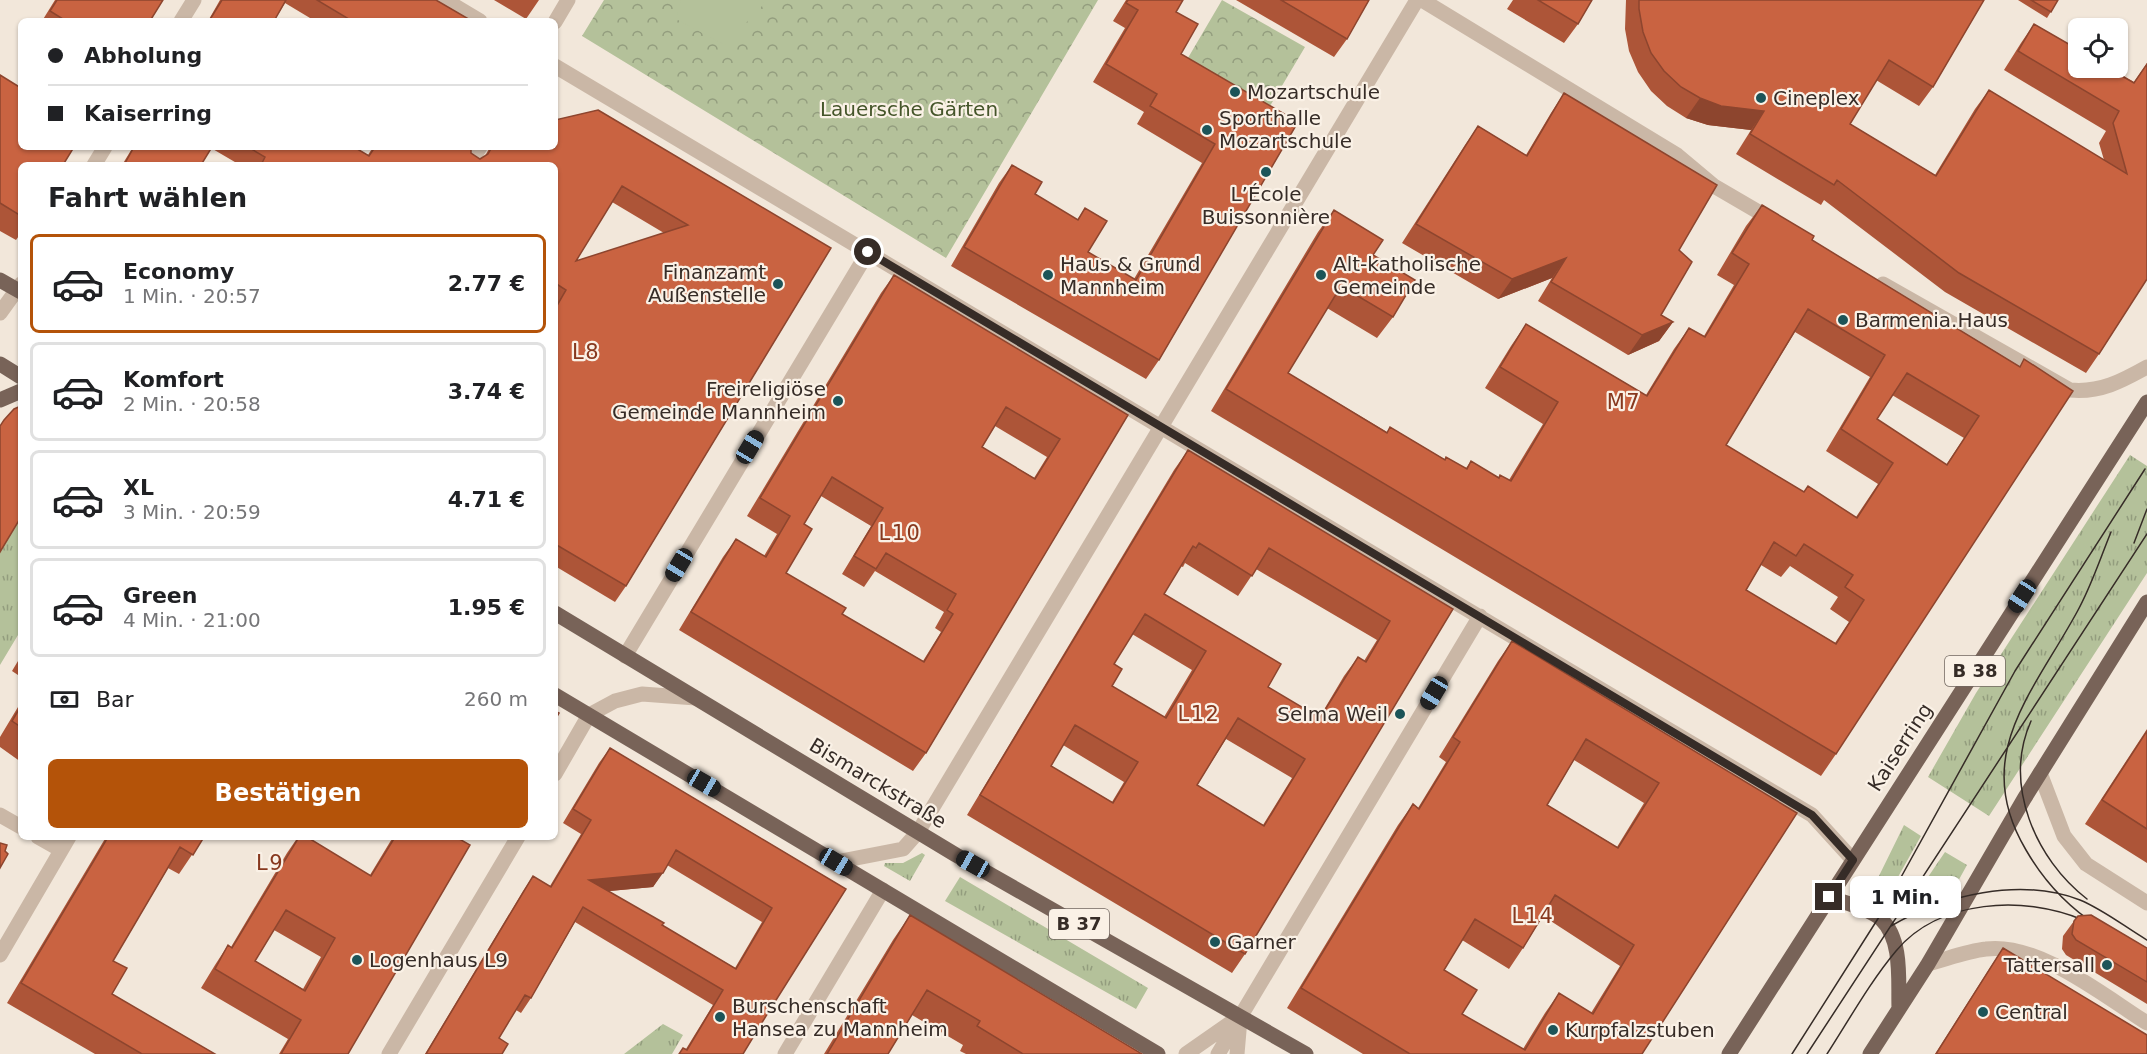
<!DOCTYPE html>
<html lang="de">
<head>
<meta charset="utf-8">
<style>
	body { margin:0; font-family:"DejaVu Sans",sans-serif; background:#f2f2f2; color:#202124; height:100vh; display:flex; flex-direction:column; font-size:22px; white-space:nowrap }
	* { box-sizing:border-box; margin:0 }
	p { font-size:20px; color:#757577 }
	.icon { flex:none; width:33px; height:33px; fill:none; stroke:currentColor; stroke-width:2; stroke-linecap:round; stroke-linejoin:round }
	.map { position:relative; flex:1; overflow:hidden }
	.sheet { position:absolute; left:18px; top:162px; width:540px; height:678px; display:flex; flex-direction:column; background:#fff; border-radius:9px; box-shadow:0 2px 4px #0004 }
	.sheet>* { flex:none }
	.hud { position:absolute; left:18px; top:18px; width:540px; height:132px; border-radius:9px; box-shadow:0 2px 4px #0004; display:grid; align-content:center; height:132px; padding:0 30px; background:#fff }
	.fabs { position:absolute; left:2068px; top:18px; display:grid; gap:12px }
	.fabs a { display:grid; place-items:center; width:60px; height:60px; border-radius:9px; background:#fff; box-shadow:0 2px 4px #0004; font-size:30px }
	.end { position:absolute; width:27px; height:27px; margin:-14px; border:8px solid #362c27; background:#fff; box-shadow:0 0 0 3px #fff }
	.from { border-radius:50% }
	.bubble { position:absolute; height:42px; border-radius:9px; background:#fff; box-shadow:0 2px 4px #0004; font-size:20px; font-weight:700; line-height:42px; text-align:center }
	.car { position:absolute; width:18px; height:36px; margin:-18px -9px; border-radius:8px; box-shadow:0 0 4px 2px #0007; background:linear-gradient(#222 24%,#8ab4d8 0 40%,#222 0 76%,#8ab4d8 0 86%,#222 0) }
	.hud b { display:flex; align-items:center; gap:21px; height:57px; font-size:22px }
	.hud b+b { border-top:2px solid #e0e0e0 }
	.hud i { width:15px; height:15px; background:#202124 }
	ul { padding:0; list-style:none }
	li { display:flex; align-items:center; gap:18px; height:99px; margin:0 12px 9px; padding:0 18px; border:3px solid #e0e0e0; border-radius:9px }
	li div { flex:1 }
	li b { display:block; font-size:22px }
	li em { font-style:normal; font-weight:700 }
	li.active { border-color:#b45309 }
	li>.icon { width:54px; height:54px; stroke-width:1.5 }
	h2 { padding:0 30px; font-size:27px; line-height:72px }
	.pay { display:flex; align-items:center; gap:15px; height:66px; padding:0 30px; font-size:22px }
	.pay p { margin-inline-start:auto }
	.button { display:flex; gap:12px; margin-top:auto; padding:12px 30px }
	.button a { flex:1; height:69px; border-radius:9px; background:#b45309; color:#fff; font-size:24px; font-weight:700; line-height:69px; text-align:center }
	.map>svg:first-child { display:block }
	.grass { fill:url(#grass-tufts) }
	.forest { fill:url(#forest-crowns) }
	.pitch { fill:#b4c19a }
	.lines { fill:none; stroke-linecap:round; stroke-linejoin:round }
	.minor { stroke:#cab7a6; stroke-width:15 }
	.major { stroke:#786358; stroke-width:15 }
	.tram { stroke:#362c27; stroke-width:1.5 }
	.wall { fill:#ad5538; fill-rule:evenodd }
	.shaded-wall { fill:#8d452e }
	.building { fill:#c96341; stroke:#8d452e; stroke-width:1.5; fill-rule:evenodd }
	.route { stroke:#362c27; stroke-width:8 }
	.poi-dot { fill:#1c5458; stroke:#faf1e6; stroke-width:2 }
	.labels { text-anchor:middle; stroke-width:4.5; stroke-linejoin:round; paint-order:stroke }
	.shield { fill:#faf1e6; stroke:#716760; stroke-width:1.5 }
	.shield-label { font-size:18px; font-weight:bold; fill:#362c27 }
	.poi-label { font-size:20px; fill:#362c27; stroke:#faf1e6; text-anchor:start }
	.park-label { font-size:20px; fill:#45552a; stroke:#faf1e6 }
	.street-label { font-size:20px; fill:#362c27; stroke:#faf1e6 }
	.neighbourhood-label { font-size:21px; letter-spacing:1.5px; fill:#87381e; stroke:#faf1e6 }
</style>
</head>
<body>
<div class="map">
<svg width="2147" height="1054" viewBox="0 0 2147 1054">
	<defs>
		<pattern id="grass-tufts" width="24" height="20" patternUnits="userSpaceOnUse" patternTransform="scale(1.5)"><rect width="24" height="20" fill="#b4c19a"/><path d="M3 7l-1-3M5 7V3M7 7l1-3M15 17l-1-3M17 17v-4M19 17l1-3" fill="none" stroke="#939d7e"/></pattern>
		<pattern id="forest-crowns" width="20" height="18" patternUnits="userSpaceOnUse" patternTransform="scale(1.5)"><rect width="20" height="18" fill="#b4c19a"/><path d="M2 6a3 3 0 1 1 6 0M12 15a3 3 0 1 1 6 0" fill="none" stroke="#939d7e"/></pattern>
	</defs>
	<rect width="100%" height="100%" fill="#f2e7da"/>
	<path class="grass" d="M2130,455L2147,466V573L1989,816L1928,777L1976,693Z
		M17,520L21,523V630L0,665V548Z
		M1904,825L1921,836L1889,893L1885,894L1877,888L1876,882Z
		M1945,852L1967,865L1951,894L1929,897L1913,909L1909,905Z
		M922,853L925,855L910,881L884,866L885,863H903Z
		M960,877L1148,988L1136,1009L945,901Z
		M663,1024L683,1035L672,1054H624Z"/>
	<path class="forest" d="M604,0H1098L946,258L582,36Z
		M1222,0L1305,47L1267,111L1185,63Z"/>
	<path class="pitch" d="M681,0H764L762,6L725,45L676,19Z"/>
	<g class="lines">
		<path class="minor" d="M445,0L480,21
			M1422,0L1677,155L1714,186L1774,221
			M181,21L194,0
			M555,22L568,0
			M555,66L1812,815L1853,860
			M94,165L105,147
			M469,165L480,147
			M1883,284L2070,390C2100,393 2122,381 2147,367
			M0,313L21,284
			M625,656L868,252
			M2040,773L2064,836L2086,864L2147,903
			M555,774L589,715L615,701L642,694L696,698
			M0,815L21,827
			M38,837L61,850
			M836,862L903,849L918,832L1417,0
			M0,955L69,837
			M1928,964C1947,959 1967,951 1986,949C2038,942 2104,996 2147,1023
			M389,1054L518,837
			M785,1054L883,890
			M1186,1054L1236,1019
			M1218,1054L1480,616
			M1237,1054L1240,1019"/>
		<path class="major" d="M0,280L21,292
			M0,364L21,377
			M0,400L21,391
			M555,613L956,855L1306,1054
			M555,695L1158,1054
			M1829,897C1844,903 1869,908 1881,919C1903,940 1898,981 1899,1008
			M1729,1054L2147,402
			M1870,1054L1928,964L2024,799L2147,602"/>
		<path class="tram" d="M2134,543L2147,509
			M2031,721C2003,784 2035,859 2087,899
			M1891,926C1944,895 2020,877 2080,900C2104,910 2125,927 2147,940
			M2098,926C2068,907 2044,881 2026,850C1970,756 2033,693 2077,612C2091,587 2100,559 2111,532
			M1792,1054L1879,917L2015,671L2145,469
			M1807,1054L2147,534
			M1827,1054C1849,1020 1870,982 1896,951C1939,899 2025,895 2083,920"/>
	</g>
	<path class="wall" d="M55,0H163L150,21H42Z
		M220,0H436L472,21H315L285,3L274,21H208Z
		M494,0H539L526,19Z
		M1126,0H1183L1176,12L1181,54L1298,122L1159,360L1146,379L951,266L999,183L1012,165L1035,194L1077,220L1085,208L1088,252L1134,279L1202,163L1137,124L1144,112L1093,82L1125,28L1113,21Z
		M1236,0H1369L1347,39L1334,57Z
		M1513,0H1592L1578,24L1564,43L1507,9Z
		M1626,0H1984L1933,87L1919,106L1876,80L1850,124L1935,175L1975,109L1989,90L2104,160L2099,143L2106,131L2004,70L2021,43L2034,24L2134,82L2147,63V279L2099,354L2086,373L1945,292L1824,200L1821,205L1736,154L1751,130L1708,125L1686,118L1667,106L1651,91L1638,72L1629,51L1625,29Z
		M2018,0H2058L2047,18Z
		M0,75L21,165V233L16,240L0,231Z
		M1564,93L1679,250L1661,315L1673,322L1659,341L1628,355L1538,301L1552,278L1498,299L1402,243L1465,145L1478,126L1526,155L1551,113Z
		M133,147H354L368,155L373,147H471V153L480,159L485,156L490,147H555L831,248L626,586L615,602L555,566V165H240L211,148L201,165H122ZM612,202L664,233L576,261Z
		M1762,205L1812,240L2019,366L1836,754L1821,776L1211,411L1318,232L1334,210L1373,255L1393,317L1377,338L1327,308L1288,373L1387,432L1390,427L1444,459L1466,468L1471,461L1498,478L1509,480L1543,424L1485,388L1511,346L1526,324L1646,395L1674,349L1689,328L1704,336L1734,285L1717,275L1746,226ZM1795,332L1870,377L1826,451L1878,484L1856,517L1804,492L1726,445ZM1892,395L1964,438L1946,465L1877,419ZM1761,565L1781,577L1790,566L1838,597L1830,609L1849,622L1835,643L1746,590Z
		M894,275L1128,415L926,753L913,771L679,630L723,557L736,539L764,556L777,534L747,516L881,293ZM995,426L1047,457L1034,478L982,447ZM821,496L871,526L842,574L864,587L875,571L944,612L935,628L941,632L923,661L842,614L786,573L804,524Z
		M1188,450L1453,609L1245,954L1232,973L967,815L1174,470ZM1185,563L1238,596L1256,569L1377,640L1364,661L1358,657L1344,676L1319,718L1268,687L1164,594L1180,566L1183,567ZM1132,634L1192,670L1164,717L1112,686L1114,664ZM1226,739L1292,778L1263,825L1197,785ZM1063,745L1124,782L1112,802L1051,766Z
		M1512,641L1797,813L1642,1054H1363L1287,1008L1398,825L1413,804L1418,808L1446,762L1439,757L1498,661ZM1574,760L1644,803L1617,847L1547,805ZM1543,916L1620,966L1591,1013L1559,993L1545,1013L1523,1049L1462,1014L1444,970L1462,940L1509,969L1523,948Z
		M21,656V677L12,671Z
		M21,702V762L0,747V737Z
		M2147,729V863L2085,824Z
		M610,748L846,889L766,1016L743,1054H679L683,1048L686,1049L713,1005L575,922L531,998L521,1013L516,1010L499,1038L502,1054H425L523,891L533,876L550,886L581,834L563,823L599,763ZM667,865L762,922L735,968L662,925L609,891L653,887Z
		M106,837H204L179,874L168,868L113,961L112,994L215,1054H95L7,1003Z
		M298,837L370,875L393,837H456L348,1054H279L288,1039L201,988L215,965L228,945L231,947L287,853ZM274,930L321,957L303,989L255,961Z
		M910,915L1142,1054H966L960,1051L963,1045L912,1015L888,1054H824L893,940Z
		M2074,921L2147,948V1004L2066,955L2062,949L2063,936Z
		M2003,948L2147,1054H1935L1991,966Z"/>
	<path class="shaded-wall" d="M1700,98L1764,111L1751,130L1708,125L1686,118Z
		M1566,258L1552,278L1498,299L1512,279Z
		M1673,322L1659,341L1628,355L1642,335Z
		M663,873L653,887L578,894L589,880Z"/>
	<path class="building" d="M57,0H163L150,21H66L50,11Z
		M222,0H286L274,21H209Z
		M317,0H436L472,21H352Z
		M1128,0H1183L1176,12L1198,24L1181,54L1298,122L1159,360L964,247L1012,165L1042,182L1035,194L1078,220L1085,208L1107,221L1088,252L1136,280L1215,144L1150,106L1157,94L1106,64L1138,10L1126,3Z
		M1281,0H1369L1347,39Z
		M1538,0H1592L1578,24Z
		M1639,0H1984L1933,87L1889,60L1850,124L1936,176L1989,90L2127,174L2113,123L2119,111L2018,51L2034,24L2079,50V68H2108L2134,83L2147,64V279L2099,354L1959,273L1837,180L1834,185L1750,134L1764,111L1721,106L1700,98L1681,87L1664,71L1651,53L1643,32L1639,9Z
		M2031,0H2058L2051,12Z
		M0,75L21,88V147H74L63,165H21V216L0,203Z
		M1564,93L1717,185L1679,250L1692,262L1661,315L1673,322L1642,335L1551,282L1566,258L1512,279L1416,224L1478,126L1527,156Z
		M598,110L831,248L626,586L555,544V309L566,290L555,283V165H261L265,157L248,147H354L369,156L375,147H471V153L480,159L488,154L492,147H555V120ZM622,186L688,225L576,261Z
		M134,147H212L201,165H124Z
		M1762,205L1814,236L1812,240L2020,367L2024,359L2073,391L1836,754L1226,389L1334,210L1383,240L1373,255L1415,280L1393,317L1341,286L1288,373L1387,433L1390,427L1445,460L1446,457L1467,469L1471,461L1499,478L1500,475L1511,481L1558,402L1500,367L1526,324L1647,396L1689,328L1705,337L1749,264L1732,253ZM1808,309L1885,355L1841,429L1893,463L1857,518L1808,486L1804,492L1726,445ZM1907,373L1979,416L1947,465L1877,419ZM1774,542L1796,556L1804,544L1853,575L1845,587L1864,600L1836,644L1746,590Z
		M894,275L1128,415L926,753L691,612L736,539L766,557L790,516L760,498ZM1006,407L1060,439L1035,479L982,447ZM832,477L883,508L854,556L876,569L886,553L956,594L947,610L953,614L924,662L842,614L846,608L786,573L812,529L804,524Z
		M21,406V517L0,552V426L4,420L14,409Z
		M1188,450L1453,609L1245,954L980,795ZM1199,543L1252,576L1269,548L1390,621L1366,662L1358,657L1320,718L1268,687L1281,664L1164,594L1193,546L1196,548ZM1145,614L1206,651L1166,718L1112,686L1122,669L1114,664ZM1238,718L1305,759L1264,826L1197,785ZM1075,725L1138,762L1113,803L1051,766Z
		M1512,641L1797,813L1642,1054H1410L1301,988L1413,804L1419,809L1460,742L1453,737ZM1586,739L1659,783L1618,848L1547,805ZM1555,895L1634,945L1593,1014L1559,993L1525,1050L1462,1014L1477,990L1444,970L1475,919L1523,948Z
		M21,706V727L12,721Z
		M555,711L559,713L555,720Z
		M2147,731V829L2102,800Z
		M610,748L846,889L766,1016L743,1054H679L683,1048L687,1050L723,990L583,907L531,998L525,995L499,1038L508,1044L502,1054H426L533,876L551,887L591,820L573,809ZM676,850L772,908L736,969L662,925L664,923L589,880L663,873Z
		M108,837H204L193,855L180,847L113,961L127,968L112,994L215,1054H142L21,983Z
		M299,837H307L371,876L395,837H456L470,845L348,1054H281L301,1020L215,969L228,945L232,948ZM286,910L335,938L305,991L255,961Z
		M0,843L7,845L5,851L8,854L0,868Z
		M910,915L1142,1054H1023L977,1026L980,1021L927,990L888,1054H827Z
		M2091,915L2147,948V982L2076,940L2072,934L2074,921L2078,916Z
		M2003,948L2147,1035V1054H1936Z"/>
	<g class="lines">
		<path class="route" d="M868,252L1812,815L1853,860L1829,897"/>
	</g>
	<g class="poi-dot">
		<circle cx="1235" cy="92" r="6"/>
		<circle cx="1761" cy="98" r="6"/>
		<circle cx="1207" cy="130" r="6"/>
		<circle cx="1266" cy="172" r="6"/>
		<circle cx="1048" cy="275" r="6"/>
		<circle cx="1321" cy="275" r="6"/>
		<circle cx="778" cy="284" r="6"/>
		<circle cx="1843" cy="320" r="6"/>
		<circle cx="838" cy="401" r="6"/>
		<circle cx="1400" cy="714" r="6"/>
		<circle cx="1215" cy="942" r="6"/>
		<circle cx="357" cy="960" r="6"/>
		<circle cx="2107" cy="965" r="6"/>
		<circle cx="1983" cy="1012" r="6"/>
		<circle cx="720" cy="1017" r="6"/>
		<circle cx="1553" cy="1030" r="6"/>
	</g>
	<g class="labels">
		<g class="shield">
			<rect x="1945" y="656" width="60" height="30" rx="4.5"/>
			<rect x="1049" y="909" width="60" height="30" rx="4.5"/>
		</g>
		<g class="shield-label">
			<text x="1975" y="677">B 38</text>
			<text x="1079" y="930">B 37</text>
		</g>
		<g class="poi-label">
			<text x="1247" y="99">Mozartschule</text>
			<text x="1773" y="105">Cineplex</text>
			<text x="1219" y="125">Sporthalle<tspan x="1219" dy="23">Mozartschule</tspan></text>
			<text x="1266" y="201" text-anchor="middle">L’École<tspan x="1266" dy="23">Buissonnière</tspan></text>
			<text x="1060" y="271">Haus &amp; Grund<tspan x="1060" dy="23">Mannheim</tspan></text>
			<text x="1333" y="271">Alt-katholische<tspan x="1333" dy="23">Gemeinde</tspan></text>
			<text x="766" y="279" text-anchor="end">Finanzamt<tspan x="766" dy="23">Außenstelle</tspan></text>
			<text x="1855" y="327">Barmenia.Haus</text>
			<text x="826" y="396" text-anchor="end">Freireligiöse<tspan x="826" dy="23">Gemeinde Mannheim</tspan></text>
			<text x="1388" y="721" text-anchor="end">Selma Weil</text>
			<text x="1227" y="949">Garner</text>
			<text x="369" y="967">Logenhaus L9</text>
			<text x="2095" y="972" text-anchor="end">Tattersall</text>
			<text x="732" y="1013">Burschenschaft<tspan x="732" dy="23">Hansea zu Mannheim</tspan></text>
			<text x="1995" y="1019">Central</text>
			<text x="1565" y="1037">Kurpfalzstuben</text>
		</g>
		<g class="park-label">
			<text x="909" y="116">Lauersche Gärten</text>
		</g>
		<g class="street-label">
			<text transform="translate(1900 747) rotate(-57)" y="7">Kaiserring</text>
			<text transform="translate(878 783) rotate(31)" y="7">Bismarckstraße</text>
		</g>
		<g class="neighbourhood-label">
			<text x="586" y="359">L8</text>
			<text x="1624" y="409">M7</text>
			<text x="900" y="540">L10</text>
			<text x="1199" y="721">L12</text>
			<text x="270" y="870">L9</text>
			<text x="1533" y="923">L14</text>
		</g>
	</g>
</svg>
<div class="fabs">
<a><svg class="icon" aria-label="locate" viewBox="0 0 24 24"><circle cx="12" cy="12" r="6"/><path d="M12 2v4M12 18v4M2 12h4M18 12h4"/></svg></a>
</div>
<i class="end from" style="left:868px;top:252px"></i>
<i class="end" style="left:1829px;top:897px"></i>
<div class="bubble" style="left:1850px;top:876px;width:111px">1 Min.</div>
<i class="car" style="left:750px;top:447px;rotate:31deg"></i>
<i class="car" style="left:679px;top:565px;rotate:211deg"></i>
<i class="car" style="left:2022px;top:596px;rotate:213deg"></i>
<i class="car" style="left:1434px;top:693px;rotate:211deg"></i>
<i class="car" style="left:704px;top:783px;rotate:120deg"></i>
<i class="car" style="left:836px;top:862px;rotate:121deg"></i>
<i class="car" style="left:973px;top:864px;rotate:299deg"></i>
<div class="hud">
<b><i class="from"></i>Abholung</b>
<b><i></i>Kaiserring</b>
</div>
<section class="sheet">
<h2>Fahrt wählen</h2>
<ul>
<li class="active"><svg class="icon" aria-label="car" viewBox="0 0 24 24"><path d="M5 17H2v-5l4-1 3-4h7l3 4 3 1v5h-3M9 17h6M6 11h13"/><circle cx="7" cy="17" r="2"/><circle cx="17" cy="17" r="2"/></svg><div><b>Economy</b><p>1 Min. · 20:57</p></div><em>2.77 €</em></li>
<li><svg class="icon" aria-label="car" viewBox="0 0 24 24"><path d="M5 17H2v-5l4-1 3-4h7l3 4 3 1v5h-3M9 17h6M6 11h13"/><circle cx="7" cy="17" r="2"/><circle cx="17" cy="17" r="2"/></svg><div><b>Komfort</b><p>2 Min. · 20:58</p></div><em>3.74 €</em></li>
<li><svg class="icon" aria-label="car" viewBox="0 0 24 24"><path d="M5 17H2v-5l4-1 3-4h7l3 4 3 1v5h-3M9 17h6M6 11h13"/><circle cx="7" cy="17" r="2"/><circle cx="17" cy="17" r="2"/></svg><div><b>XL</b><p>3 Min. · 20:59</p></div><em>4.71 €</em></li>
<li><svg class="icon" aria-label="car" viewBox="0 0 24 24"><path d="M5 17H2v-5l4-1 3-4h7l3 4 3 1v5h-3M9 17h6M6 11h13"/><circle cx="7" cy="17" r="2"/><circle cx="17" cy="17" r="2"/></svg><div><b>Green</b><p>4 Min. · 21:00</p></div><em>1.95 €</em></li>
</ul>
<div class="pay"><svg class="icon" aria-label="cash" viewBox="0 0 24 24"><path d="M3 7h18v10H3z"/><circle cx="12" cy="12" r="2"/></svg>Bar<p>260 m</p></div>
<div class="button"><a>Bestätigen</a></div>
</section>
</div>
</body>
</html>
